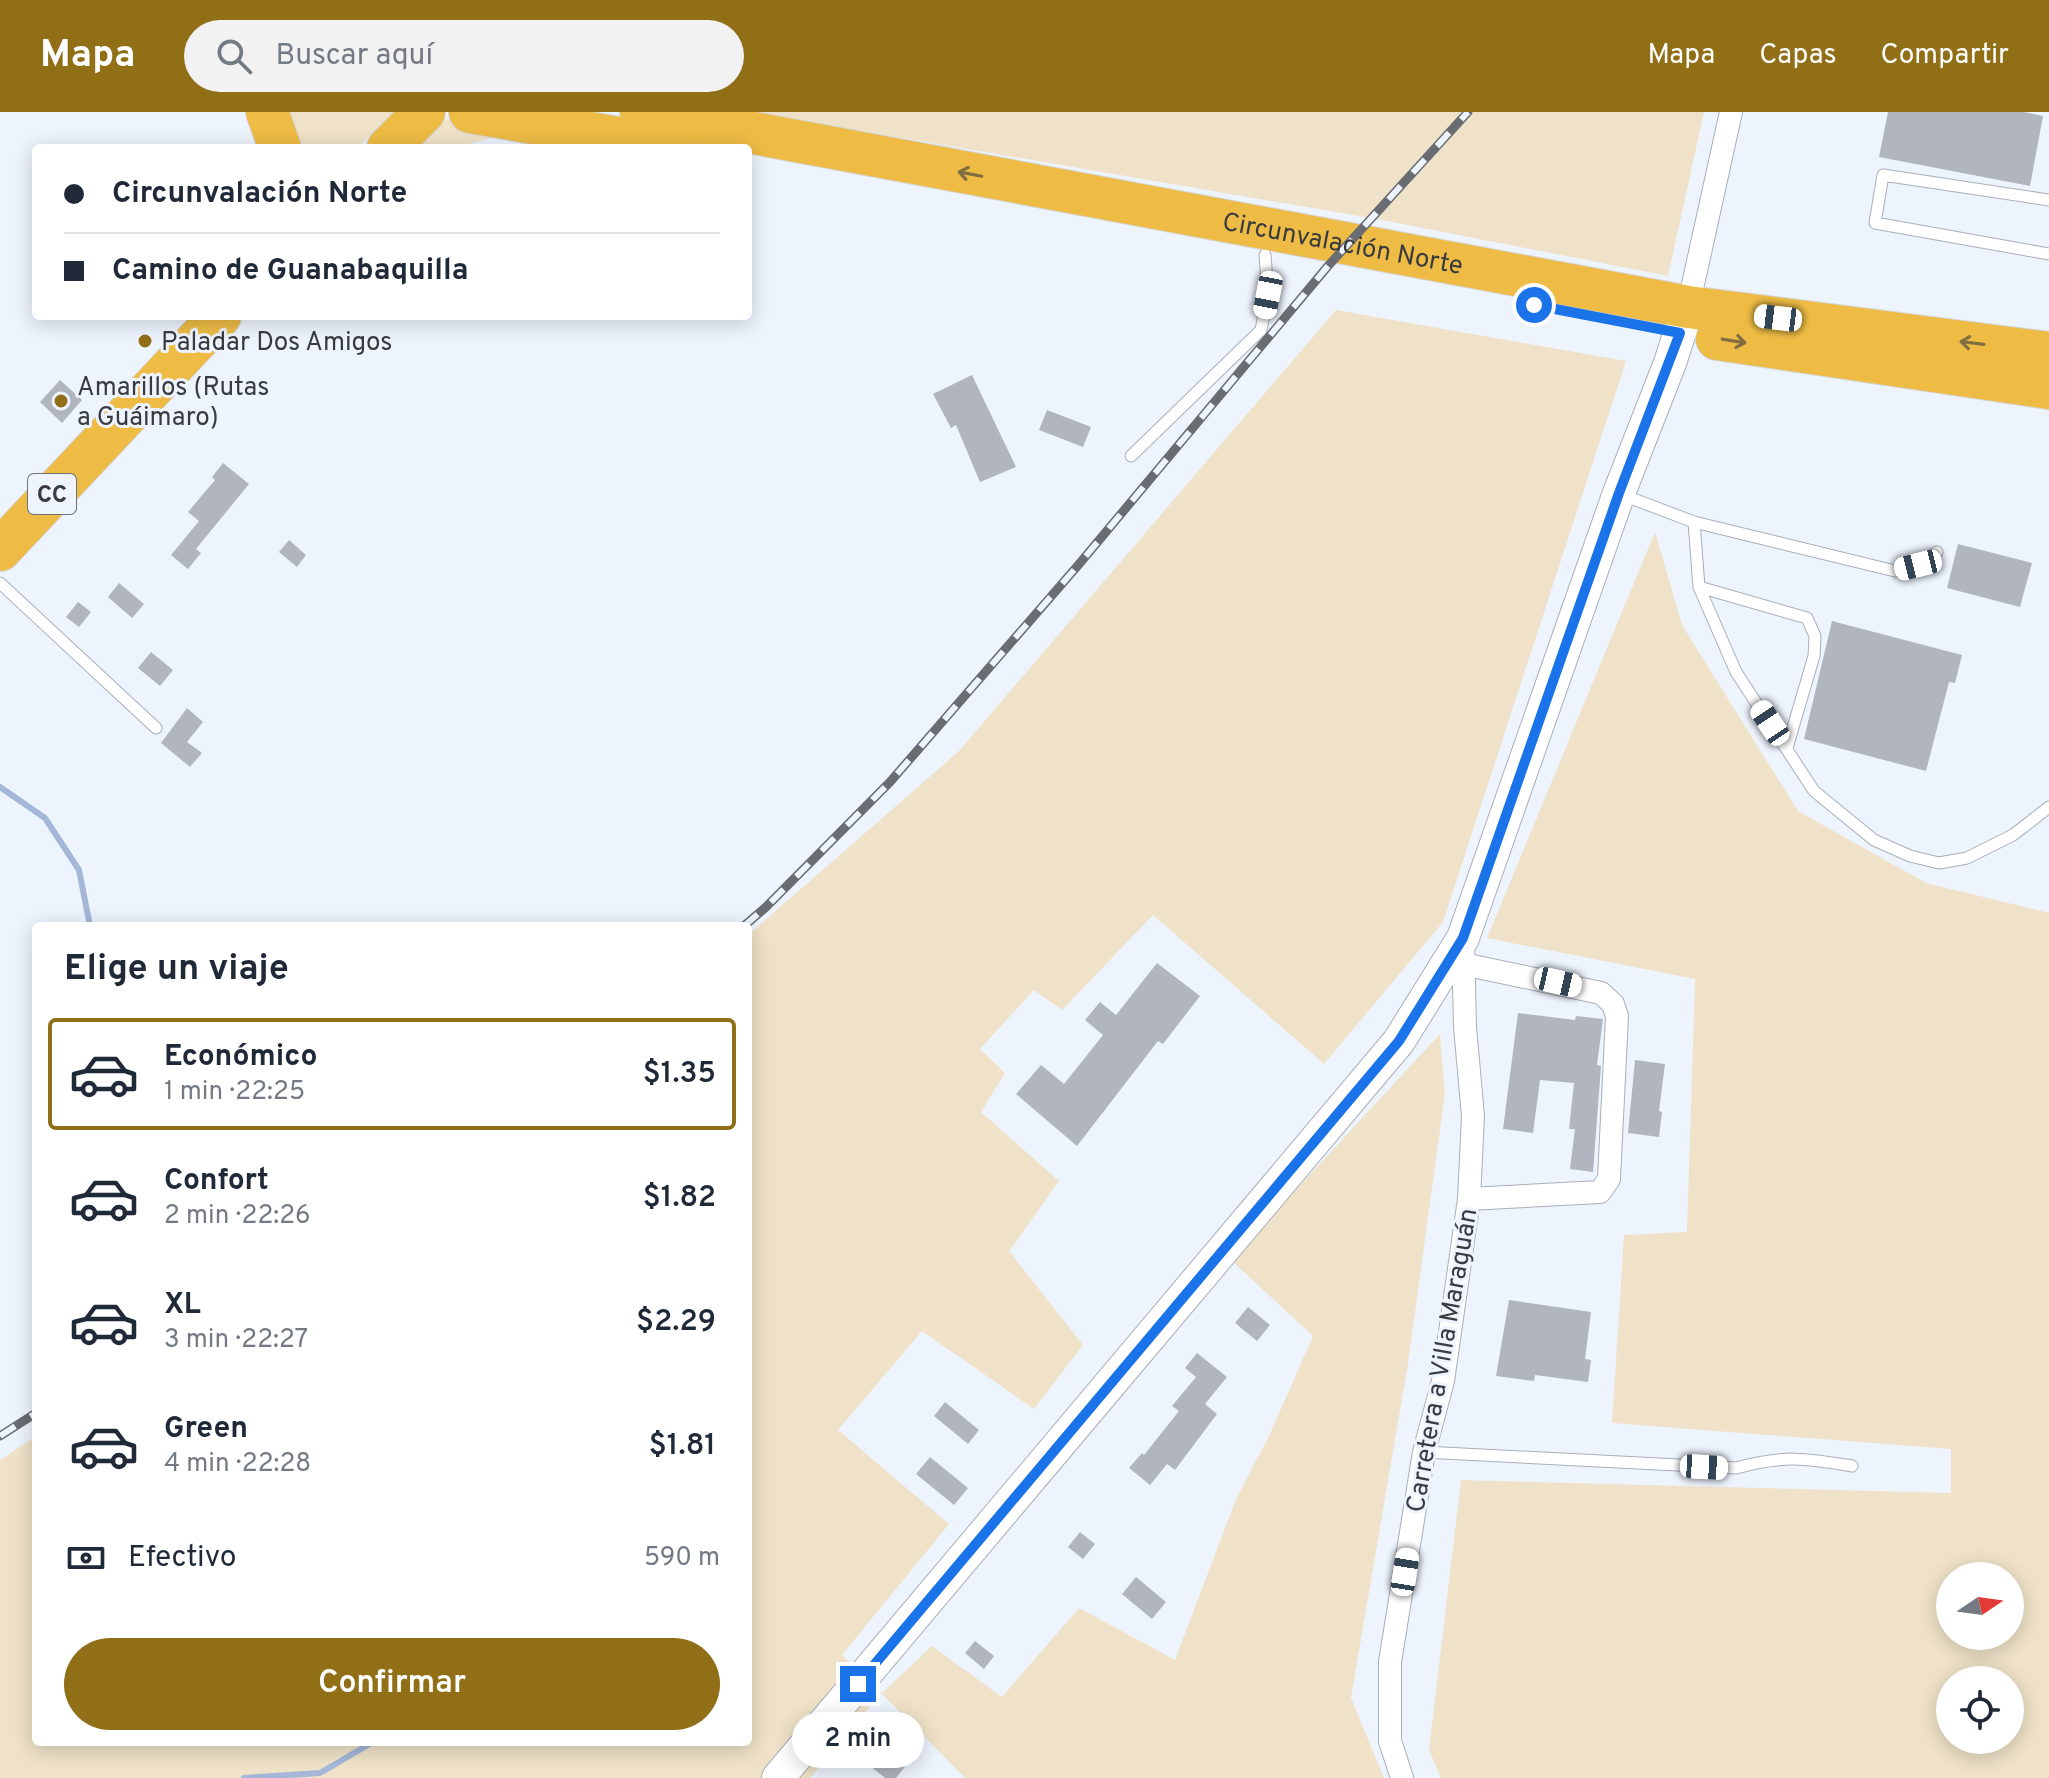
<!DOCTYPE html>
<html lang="es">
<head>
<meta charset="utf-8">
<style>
	body { margin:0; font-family:Overpass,sans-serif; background:#f2f2f3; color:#1f2937; height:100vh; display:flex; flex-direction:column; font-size:30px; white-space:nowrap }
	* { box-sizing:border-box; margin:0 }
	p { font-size:26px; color:#747a83 }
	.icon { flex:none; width:44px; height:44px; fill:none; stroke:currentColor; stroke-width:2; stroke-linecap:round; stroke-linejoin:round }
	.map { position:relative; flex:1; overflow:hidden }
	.side { position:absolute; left:32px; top:810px; width:720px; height:824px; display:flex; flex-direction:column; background:#fff; border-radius:8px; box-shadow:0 4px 20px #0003 }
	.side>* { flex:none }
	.hud { position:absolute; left:32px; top:32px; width:720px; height:176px; border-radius:8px; box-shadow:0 4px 20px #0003; display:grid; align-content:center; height:176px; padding:0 32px; background:#fff }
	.needle { width:52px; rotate:77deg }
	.buttons { position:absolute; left:1936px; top:1450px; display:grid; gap:16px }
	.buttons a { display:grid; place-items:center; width:88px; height:88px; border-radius:50%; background:#fff; box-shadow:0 4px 20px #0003; font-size:40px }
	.end { position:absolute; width:36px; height:36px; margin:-18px; border:10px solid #1a73e8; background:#fff; box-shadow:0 0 0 4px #fff }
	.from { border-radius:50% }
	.bubble { position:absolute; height:56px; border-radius:28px; background:#fff; box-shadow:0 4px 20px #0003; font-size:26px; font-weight:600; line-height:56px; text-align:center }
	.car { position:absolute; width:24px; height:48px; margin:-24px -12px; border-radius:10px; box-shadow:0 0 6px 2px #0007; background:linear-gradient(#fff 24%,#345 0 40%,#fff 0 76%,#345 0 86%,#fff 0) }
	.hud b { display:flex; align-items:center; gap:28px; height:76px; font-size:30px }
	.hud b+b { border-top:2px solid #e0e1e3 }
	.hud i { width:20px; height:20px; background:#1f2937 }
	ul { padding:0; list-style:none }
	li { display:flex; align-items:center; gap:24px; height:112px; margin:0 16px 12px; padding:0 16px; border:4px solid transparent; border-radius:8px }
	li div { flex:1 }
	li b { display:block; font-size:30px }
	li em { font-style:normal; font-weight:600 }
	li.active { border-color:#916f16 }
	li>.icon { width:72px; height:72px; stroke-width:1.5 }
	h2 { padding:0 32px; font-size:36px; line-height:96px }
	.pay { display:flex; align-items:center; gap:20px; height:88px; padding:0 32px; font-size:30px }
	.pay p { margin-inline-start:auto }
	.button { display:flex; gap:16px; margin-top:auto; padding:16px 32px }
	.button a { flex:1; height:92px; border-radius:48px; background:#916f16; color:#fff; font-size:32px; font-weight:600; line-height:92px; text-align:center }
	header { display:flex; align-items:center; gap:48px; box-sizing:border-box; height:112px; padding:0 40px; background:#916f16; color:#fff }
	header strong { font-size:38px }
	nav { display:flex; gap:44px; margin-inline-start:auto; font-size:28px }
	.search { width:560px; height:72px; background:#f2f2f3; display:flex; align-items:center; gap:20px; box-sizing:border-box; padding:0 28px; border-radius:44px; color:#747a83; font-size:30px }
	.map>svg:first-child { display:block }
	.green { fill:#efe2c8; fill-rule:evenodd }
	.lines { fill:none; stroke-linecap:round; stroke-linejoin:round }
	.stream { stroke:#a4b7d8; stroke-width:6 }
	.building { fill:#b0b5bf }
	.lane-casing { stroke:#a9aeb8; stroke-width:13 }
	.street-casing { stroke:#a9aeb8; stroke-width:24 }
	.secondary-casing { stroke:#a9aeb8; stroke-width:34 }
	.highway-casing { stroke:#d3d4d5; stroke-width:44 }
	.lane { stroke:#fff; stroke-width:11 }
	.street { stroke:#fff; stroke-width:22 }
	.secondary { stroke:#fff; stroke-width:32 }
	.highway { stroke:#eebc45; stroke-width:42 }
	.rail-casing { stroke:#696c71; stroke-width:9 }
	.rail { stroke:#eef4fe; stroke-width:6; stroke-dasharray:18; stroke-linecap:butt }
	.oneway { stroke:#816f41 }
	.route { stroke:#1a73e8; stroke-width:10 }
	.poi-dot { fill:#916f16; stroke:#eef4fe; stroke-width:3 }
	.labels { text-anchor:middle; stroke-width:6; stroke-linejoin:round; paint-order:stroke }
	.shield { fill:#eef4fe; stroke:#6f7278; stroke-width:2 }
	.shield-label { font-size:24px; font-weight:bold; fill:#393b3f }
	.street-label { font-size:26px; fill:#393b3f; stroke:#eef4fe }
	.poi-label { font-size:26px; fill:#393b3f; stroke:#eef4fe; text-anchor:start }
</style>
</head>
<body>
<header>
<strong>Mapa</strong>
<div class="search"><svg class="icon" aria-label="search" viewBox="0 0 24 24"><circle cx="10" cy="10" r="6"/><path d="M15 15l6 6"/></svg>Buscar aquí</div>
<nav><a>Mapa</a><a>Capas</a><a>Compartir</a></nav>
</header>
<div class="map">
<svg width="2049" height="1666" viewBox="0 0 2049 1666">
	<rect width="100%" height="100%" fill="#eef4fe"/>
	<path class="green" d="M282,0H393L358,36H294Z
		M751,0H1704L1668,164L1382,108Z
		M434,5L519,19L453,36H403Z
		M1336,198L1626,249L1443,810L1324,952L1153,803L1062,898L1034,878L980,937L1005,961L981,1000L1059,1069L1009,1139L1083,1233L1034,1297L922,1219L838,1318L949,1412L842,1543L882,1581L932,1534L1002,1585L1079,1496L1175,1548L1236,1387L1269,1324L1313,1224L1231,1148L1440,922L1445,982L1408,1251L1351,1586L1384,1666H965L881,1581L810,1666H0V1348L36,1324V1630H748V823L958,640Z
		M1655,420L1682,513L1798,699L1926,771L2049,801V1666H1441L1429,1638L1461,1368L1951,1381V1337L1612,1311L1624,1123L1687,1120L1695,867L1487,826ZM1950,1464H2010V1524H1950ZM1950,1568H2010V1628H1950Z"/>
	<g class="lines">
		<path class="stream" d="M0,675L45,706L79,758L90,814
			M244,1666L320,1661L373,1630"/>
	</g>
	<path class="building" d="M1888,0H2024L2043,4L2030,74L1879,45Z
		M972,263L1016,355L980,370L956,313L951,316L933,282Z
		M60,268L82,288L62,311L40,290Z
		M1047,298L1091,315L1083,335L1039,318Z
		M223,351L249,372L196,437L201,441L188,457L171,443L199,409L188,400L215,368L212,365Z
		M289,428L306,443L297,455L279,440Z
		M1958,432L2032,451L2020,495L1947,476Z
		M119,471L144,492L132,506L108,485Z
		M78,490L91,500L79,515L66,505Z
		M1832,509L1962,543L1955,571L1949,570L1926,659L1804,627Z
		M151,540L173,558L160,574L138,556Z
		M187,596L203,610L187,630L202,641L190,655L161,631Z
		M1157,851L1200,884L1163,932L1158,929L1077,1034L1016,982L1041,953L1064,972L1103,923L1085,908L1100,890L1116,903Z
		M1518,901L1575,908L1576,904L1603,907L1597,953L1601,954L1593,1060L1570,1057L1575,1017H1569L1574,971L1540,968L1533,1021L1503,1017Z
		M1635,948L1665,952L1659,999L1662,1000L1659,1025L1628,1021Z
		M1509,1188L1591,1200L1585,1247L1591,1248L1588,1270L1535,1263L1534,1269L1496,1264Z
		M1248,1195L1270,1213L1257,1229L1235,1211Z
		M1197,1241L1227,1265L1205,1292L1217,1302L1175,1358L1167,1352L1150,1373L1129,1356L1142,1341L1144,1343L1179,1299L1172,1294L1196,1265L1185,1256Z
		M945,1290L979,1318L968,1332L934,1304Z
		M930,1345L968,1376L954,1393L916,1362Z
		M1080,1420L1095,1432L1083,1447L1068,1435Z
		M1136,1465L1166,1490L1152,1507L1122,1482Z
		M975,1529L994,1544L984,1557L965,1541Z
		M879,1630L907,1652L896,1666H885L864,1649Z"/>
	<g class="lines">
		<defs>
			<path id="lane" d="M2049,88L1883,63L1875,111L2049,142
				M1131,344L1261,218L1268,183L1265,143
				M1620,382L1694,410L1895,459L1918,453L1937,440
				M1694,410L1699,475L1736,560L1814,679L1874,728L1910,744L1939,751L1967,746L2013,723L2049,695
				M0,471L156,616
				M1699,475L1807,506L1815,524L1814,544L1787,636
				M1424,1340L1736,1356C1783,1343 1804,1346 1852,1354"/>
			<path id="street" d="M1688,195L1731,0
				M1463,852L1601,881L1613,892L1617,904L1609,1067L1600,1080L1469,1087
				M1402,1666L1390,1629V1550L1424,1340L1443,1269L1469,1087L1473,1004L1465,915L1463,829"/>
			<path id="secondary" d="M778,1666L1399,929L1463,826L1619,381L1670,251L1688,195"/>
			<g id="highway">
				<path d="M267,0L280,36"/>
				<path d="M470,0L675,36"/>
				<path id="s1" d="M641,0L1688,195L2049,241"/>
				<path d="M388,36L424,0"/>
				<path d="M1717,227L2049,276"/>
				<path d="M0,438L220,204"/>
			</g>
		</defs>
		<use href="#lane" class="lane-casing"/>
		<use href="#street" class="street-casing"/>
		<use href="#secondary" class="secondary-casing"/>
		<use href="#highway" class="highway-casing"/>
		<use href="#lane" class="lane"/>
		<use href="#street" class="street"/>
		<use href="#secondary" class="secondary"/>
		<use href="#highway" class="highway"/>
		<defs>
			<path id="rail" d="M744,814L766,795L890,670L1080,451L1328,154L1468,0
				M0,1324L36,1301"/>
		</defs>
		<use href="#rail" class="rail-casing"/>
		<use href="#rail" class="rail"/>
	</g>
	<defs><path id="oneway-shaft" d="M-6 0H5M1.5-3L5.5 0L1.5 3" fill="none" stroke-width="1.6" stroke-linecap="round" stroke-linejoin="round" transform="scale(2)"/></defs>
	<g class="oneway">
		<use href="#oneway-shaft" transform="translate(970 62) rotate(-169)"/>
		<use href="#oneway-shaft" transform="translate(1734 229) rotate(9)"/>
		<use href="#oneway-shaft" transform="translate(1972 231) rotate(-173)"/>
	</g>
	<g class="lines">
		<path class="route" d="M858,1572L1399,929L1463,826L1619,381L1680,221L1534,193"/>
	</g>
	<g class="poi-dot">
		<circle cx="145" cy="229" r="8"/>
		<circle cx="61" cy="289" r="8"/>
	</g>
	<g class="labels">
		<rect class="shield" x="28" y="362" width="48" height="40" rx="6"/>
		<g class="shield-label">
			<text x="52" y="390">CC</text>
		</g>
		<g class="street-label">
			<text dy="9" stroke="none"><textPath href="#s1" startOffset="714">Circunvalación Norte</textPath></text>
			<text transform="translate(1441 1248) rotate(-80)" y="9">Carretera a Villa Maraguán</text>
		</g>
		<g class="poi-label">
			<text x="161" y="238">Paladar Dos Amigos</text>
			<text x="77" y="283">Amarillos (Rutas<tspan x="77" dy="30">a Guáimaro)</tspan></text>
		</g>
	</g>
</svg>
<div class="buttons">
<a><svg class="needle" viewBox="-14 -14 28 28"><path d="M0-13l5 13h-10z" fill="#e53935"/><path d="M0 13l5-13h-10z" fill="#747a83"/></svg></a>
<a><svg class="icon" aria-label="locate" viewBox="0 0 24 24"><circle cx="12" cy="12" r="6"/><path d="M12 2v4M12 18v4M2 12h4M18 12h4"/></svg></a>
</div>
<i class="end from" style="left:1534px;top:193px"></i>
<i class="end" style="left:858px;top:1572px"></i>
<div class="bubble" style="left:792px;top:1600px;width:132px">2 min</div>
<i class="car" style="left:1268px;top:183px;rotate:191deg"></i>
<i class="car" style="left:1778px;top:206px;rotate:277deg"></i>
<i class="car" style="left:1918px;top:453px;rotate:256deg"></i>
<i class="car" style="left:1770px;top:611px;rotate:326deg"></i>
<i class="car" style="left:1558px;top:870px;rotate:103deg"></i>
<i class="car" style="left:1704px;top:1355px;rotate:93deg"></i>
<i class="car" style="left:1405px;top:1460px;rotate:9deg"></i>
<div class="hud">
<b><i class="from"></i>Circunvalación Norte</b>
<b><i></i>Camino de Guanabaquilla</b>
</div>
<section class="side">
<h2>Elige un viaje</h2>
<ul>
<li class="active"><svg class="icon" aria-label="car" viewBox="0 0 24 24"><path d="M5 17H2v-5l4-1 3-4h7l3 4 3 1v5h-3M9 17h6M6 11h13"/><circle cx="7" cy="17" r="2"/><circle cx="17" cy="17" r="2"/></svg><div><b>Económico</b><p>1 min · 22:25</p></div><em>$1.35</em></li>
<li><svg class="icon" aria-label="car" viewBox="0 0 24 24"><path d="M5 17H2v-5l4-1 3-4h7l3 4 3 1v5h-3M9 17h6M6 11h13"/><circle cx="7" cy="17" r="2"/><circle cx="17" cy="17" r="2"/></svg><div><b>Confort</b><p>2 min · 22:26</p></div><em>$1.82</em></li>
<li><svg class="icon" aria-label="car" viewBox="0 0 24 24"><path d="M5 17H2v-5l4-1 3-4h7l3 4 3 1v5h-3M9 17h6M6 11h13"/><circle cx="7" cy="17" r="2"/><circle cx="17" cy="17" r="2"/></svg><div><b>XL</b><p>3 min · 22:27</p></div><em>$2.29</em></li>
<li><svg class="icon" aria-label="car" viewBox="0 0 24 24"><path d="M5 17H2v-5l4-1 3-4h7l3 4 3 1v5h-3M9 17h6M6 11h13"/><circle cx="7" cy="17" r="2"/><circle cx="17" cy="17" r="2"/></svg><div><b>Green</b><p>4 min · 22:28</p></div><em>$1.81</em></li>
</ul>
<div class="pay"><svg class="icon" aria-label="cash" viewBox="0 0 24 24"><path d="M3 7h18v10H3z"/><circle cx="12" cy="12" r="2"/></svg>Efectivo<p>590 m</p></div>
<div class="button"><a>Confirmar</a></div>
</section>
</div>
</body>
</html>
